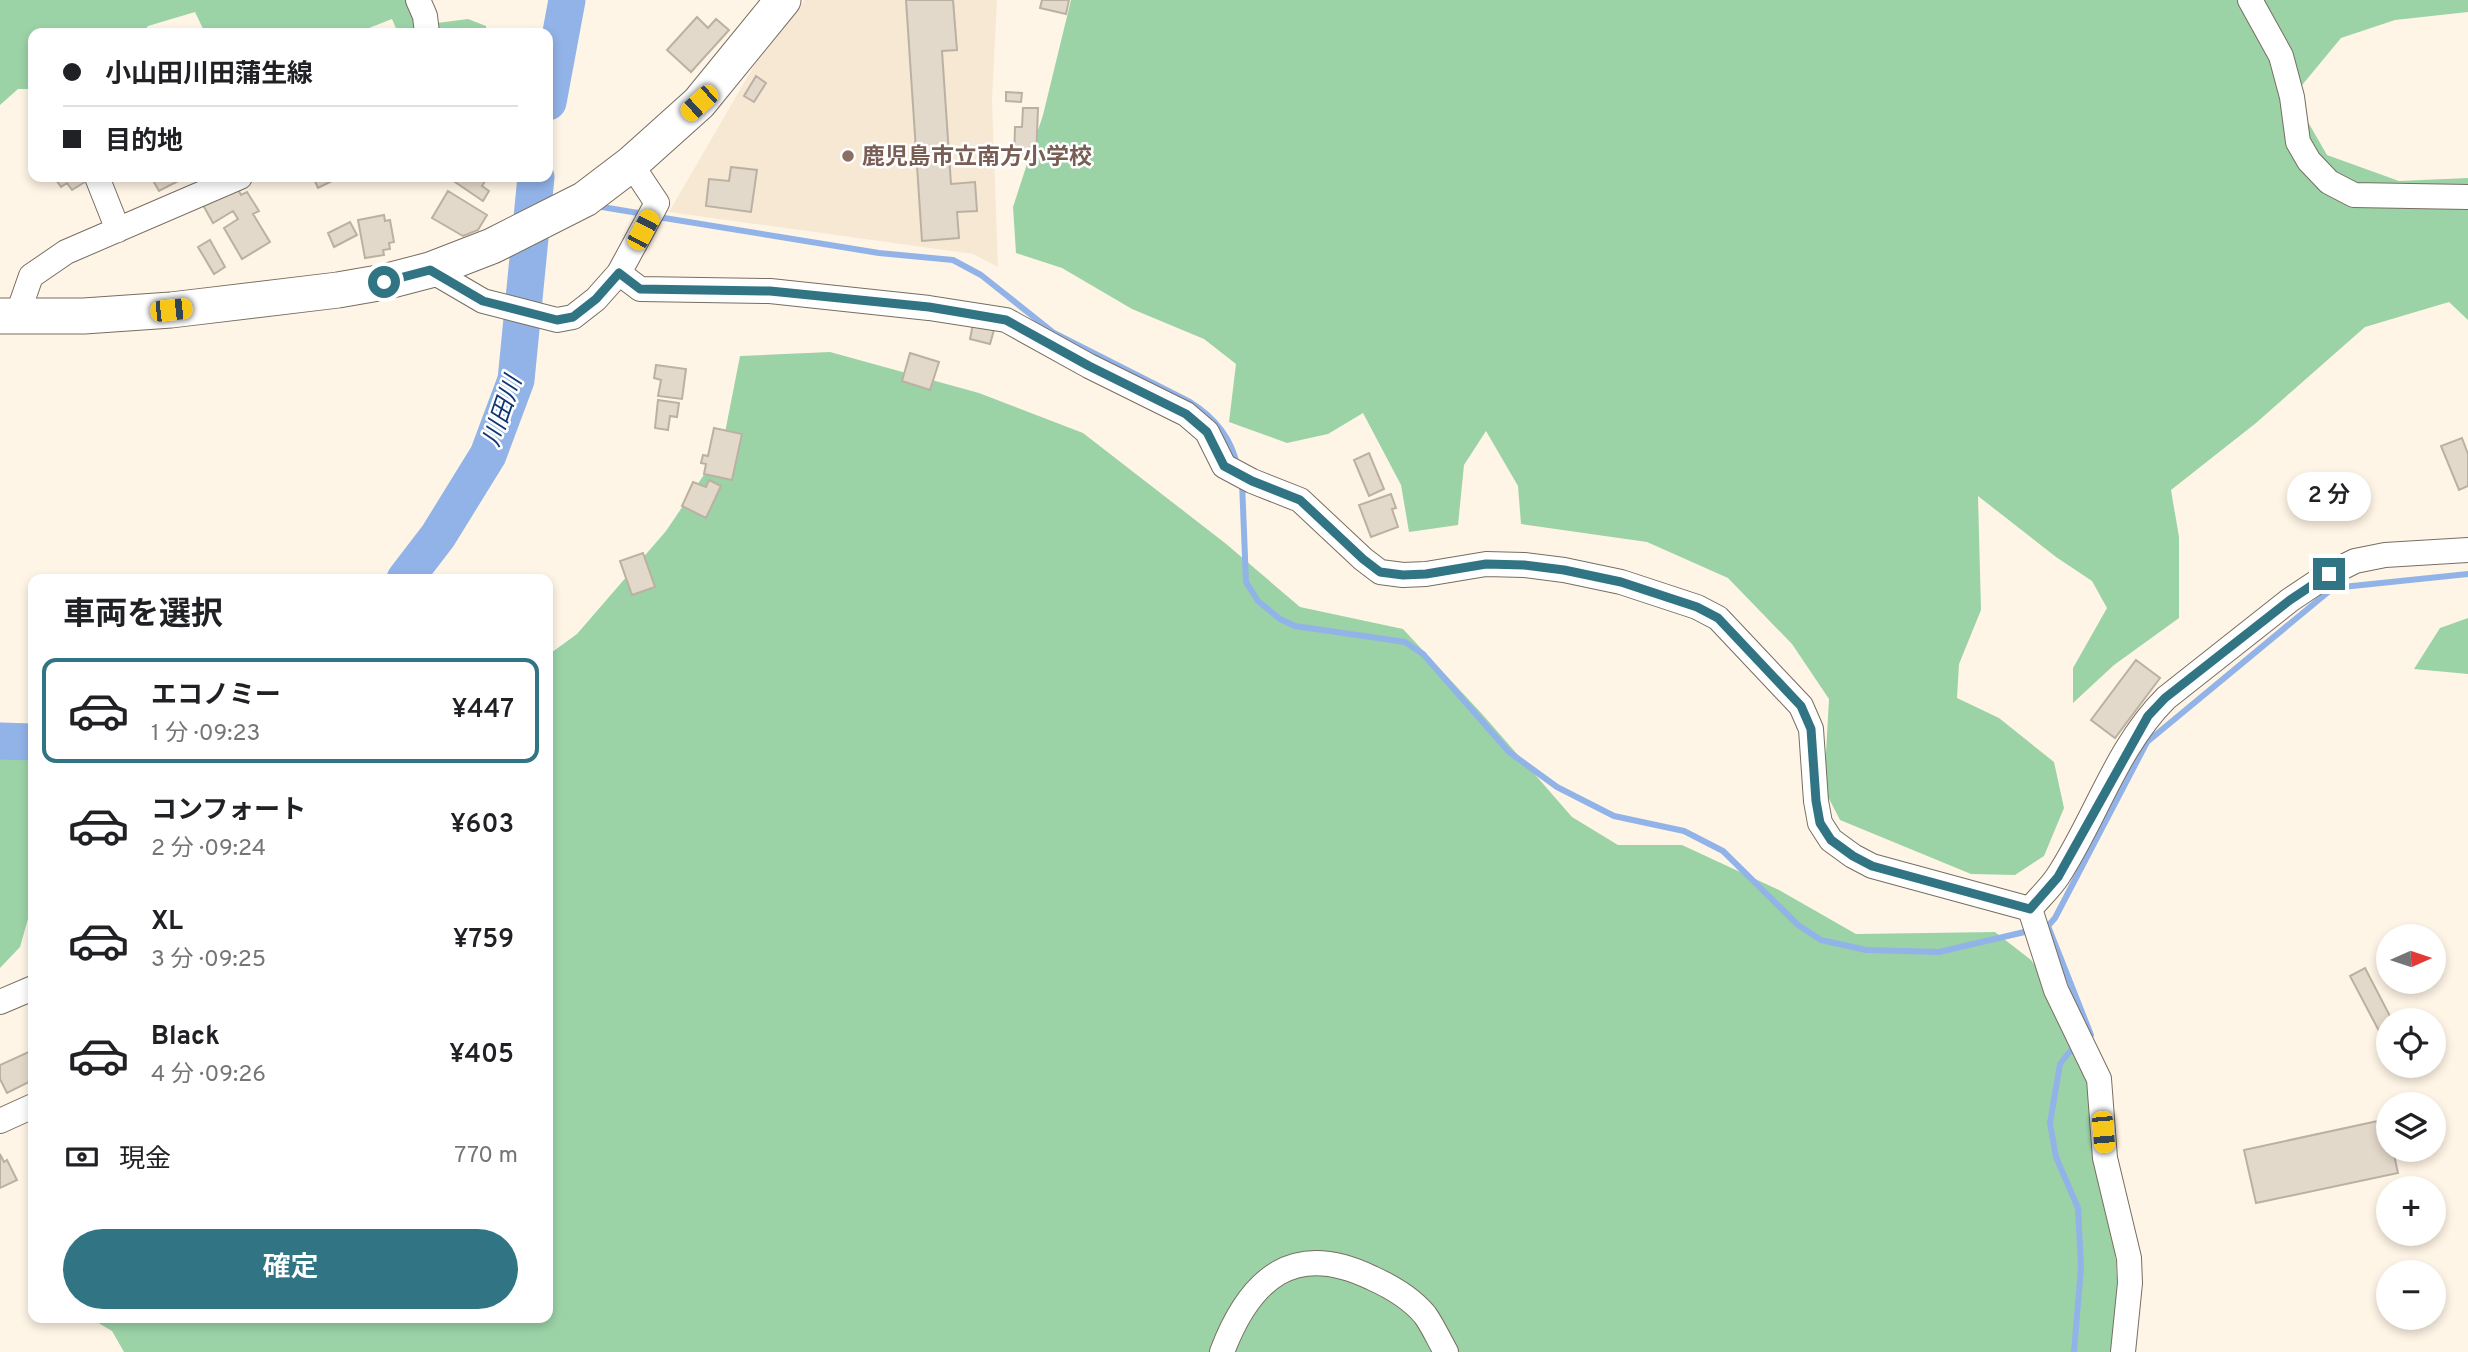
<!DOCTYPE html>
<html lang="ja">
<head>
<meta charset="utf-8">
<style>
	body { margin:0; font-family:Overpass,"Noto Sans JP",sans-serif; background:#f2f2f2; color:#202124; height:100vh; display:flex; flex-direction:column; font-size:26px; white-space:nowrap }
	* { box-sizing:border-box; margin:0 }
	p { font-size:23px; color:#757577 }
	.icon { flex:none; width:38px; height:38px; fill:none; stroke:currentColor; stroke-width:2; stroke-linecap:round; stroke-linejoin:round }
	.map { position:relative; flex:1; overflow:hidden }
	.sheet { position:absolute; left:28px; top:574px; width:525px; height:749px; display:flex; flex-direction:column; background:#fff; border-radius:14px; box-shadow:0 4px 10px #0003 }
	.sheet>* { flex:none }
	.top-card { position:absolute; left:28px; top:28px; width:525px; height:154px; border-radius:14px; box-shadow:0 4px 10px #0003; display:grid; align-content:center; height:154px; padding:0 35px; background:#fff }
	.needle { width:46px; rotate:87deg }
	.controls { position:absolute; left:2376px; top:924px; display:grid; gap:14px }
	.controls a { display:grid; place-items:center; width:70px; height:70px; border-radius:50%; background:#fff; box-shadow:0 4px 10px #0003; font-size:35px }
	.end { position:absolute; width:32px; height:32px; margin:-16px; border:9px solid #317584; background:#fff; box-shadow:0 0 0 4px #fff }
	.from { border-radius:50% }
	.bubble { position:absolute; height:49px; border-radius:24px; background:#fff; box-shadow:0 4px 10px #0003; font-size:23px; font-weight:600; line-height:49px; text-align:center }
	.car { position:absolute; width:21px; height:42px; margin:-21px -10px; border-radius:9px; box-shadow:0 0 5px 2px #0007; background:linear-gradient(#f5c518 24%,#345 0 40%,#f5c518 0 76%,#345 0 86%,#f5c518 0) }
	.top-card b { display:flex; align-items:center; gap:24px; height:66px; font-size:26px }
	.top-card b+b { border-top:2px solid #e0e0e0 }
	.top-card i { width:18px; height:18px; background:#202124 }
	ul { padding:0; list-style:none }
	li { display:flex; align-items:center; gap:21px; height:105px; margin:0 14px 10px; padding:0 21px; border:4px solid transparent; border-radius:14px }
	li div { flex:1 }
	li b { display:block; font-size:26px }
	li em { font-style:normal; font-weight:600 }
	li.on { border-color:#317584 }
	li>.icon { width:63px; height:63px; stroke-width:1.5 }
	h2 { padding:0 35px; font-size:32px; line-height:84px }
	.pay { display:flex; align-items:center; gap:18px; height:77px; padding:0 35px; font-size:26px }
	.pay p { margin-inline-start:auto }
	.button { display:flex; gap:14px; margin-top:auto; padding:14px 35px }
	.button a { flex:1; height:80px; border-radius:42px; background:#317584; color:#fff; font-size:28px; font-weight:600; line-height:80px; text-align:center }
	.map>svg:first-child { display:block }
	.built { fill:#f6e8d3 }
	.forest { fill:#9bd3a7 }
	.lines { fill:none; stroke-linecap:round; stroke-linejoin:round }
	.stream { stroke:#92b3e8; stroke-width:6 }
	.river { stroke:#92b3e8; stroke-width:37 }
	.building { fill:#e3d9ca; stroke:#bab1a2; stroke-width:2 }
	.minor-casing { stroke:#776e61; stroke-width:26 }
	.secondary-casing { stroke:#776e61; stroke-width:37 }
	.minor { stroke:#fff; stroke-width:24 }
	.secondary { stroke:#fff; stroke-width:35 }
	.route { stroke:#317584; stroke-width:9 }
	.education-dot { fill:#8d6e63; stroke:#fff; stroke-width:2.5 }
	.labels { text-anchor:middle; stroke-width:5; stroke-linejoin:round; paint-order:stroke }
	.education-label { font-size:23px; font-weight:bold; fill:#785e54; stroke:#fff; text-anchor:start }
	.water-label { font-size:24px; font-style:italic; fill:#103573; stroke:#fff }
</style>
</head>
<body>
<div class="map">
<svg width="2468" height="1352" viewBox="0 0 2468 1352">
	<rect width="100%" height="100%" fill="#fff5e6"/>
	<path class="built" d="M805,0H997L992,100L998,267L973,254L669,212L759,57Z"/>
	<path class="forest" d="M0,0H419L437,23L468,19L486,26V33H398L392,19L369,28L347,33H205L195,12L148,26L143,33H33V89H18L0,105Z
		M1071,0H2468V12L2395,20L2341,38L2293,96L2327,155L2399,181L2468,178V320L2449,302L2365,327L2256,423L2171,490L2179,537V618L2114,665L2073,703V668L2107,608L2092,581L2056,557L1978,496L1981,610L1959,664L1957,698L1999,718L2054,762L2064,808L2044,856L2015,875L1971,874L1840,820L1824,789L1829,699L1792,644L1728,578L1647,542L1521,524L1518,486L1486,431L1464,465L1458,525L1409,532L1401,485L1363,413L1328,434L1287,443L1229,422L1236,364L1204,339L1132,309L1062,268L1016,253L1013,207L1043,115Z
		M830,352L979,393L1083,433L1225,543L1300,607L1403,629L1483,715L1572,817L1618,845H1682L1779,890L1856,934L1995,932L2031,960L2089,1039L2116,1261L2121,1352H124L112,1331L90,1318H548V655L577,634L666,531L722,448L740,356Z
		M2468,618V674L2414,669L2440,628Z
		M33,726V901L20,947L0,968V734Z"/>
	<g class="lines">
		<path class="stream" d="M534,196L554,199
			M596,206L644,214
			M658,217L879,253L953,260L981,275L1054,333L1190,402C1214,417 1231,437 1237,465
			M1242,482L1246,582L1258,601L1280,619L1295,626L1405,642L1423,654L1509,752L1557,787L1614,816L1684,831L1723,851L1798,925L1821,940L1866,950L1939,952L2033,930
			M2048,926L2055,918L2147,742L2333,588L2468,574
			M2043,927L2048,926L2091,1035
			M2071,1050L2060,1064L2050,1123L2056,1157L2078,1208L2081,1267L2074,1352"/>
		<path class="river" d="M548,102L567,0
			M405,579L438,536L488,455L516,380L536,177
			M0,741L33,742"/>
	</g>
	<path class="building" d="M906,0H953L957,50L942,51L951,184L975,182L977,211L957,212L959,238L922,241Z
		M1042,0H1069L1066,14L1040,8Z
		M697,17L708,28L716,19L729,30L691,72L667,50Z
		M756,76L766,83L754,102L744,96Z
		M1006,92L1022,93L1021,102L1006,101Z
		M1023,108H1038L1036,160H1014L1015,127H1022Z
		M731,167L757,170L751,212L706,206L709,179L729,181Z
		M54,177H86L88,180L72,190L67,183L61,187Z
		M151,177H181L182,179L159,191Z
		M313,177H340L318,188Z
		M458,177H479L485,181L482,186L489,191L483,201L455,182Z
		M238,189L241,195L247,192L259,211L253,214L270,242L242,259L224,228L238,219L233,211L213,223L203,205Z
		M448,191L487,215L478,230L463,236L432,218Z
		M384,215L385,221L390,220L394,242L389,243L390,249L383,250L384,255L365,258L358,220Z
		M350,222L357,235L334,247L328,233Z
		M210,240L225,267L214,274L198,247Z
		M973,324L994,330L990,344L970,339Z
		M910,353L939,362L930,390L902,381Z
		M656,365L686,369L682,399L658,396L661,380L654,378Z
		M658,400L679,403L677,417L670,416L668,430L655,428Z
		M714,428L742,434L732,480L704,474L706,464L701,463L703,455L708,456Z
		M2462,438L2468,454V486L2459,490L2441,446Z
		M1369,453L1384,489L1369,496L1354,460Z
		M709,480L721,486L706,518L682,506L693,482L706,487Z
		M1391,494L1396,508L1392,509L1398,527L1371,537L1359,505Z
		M643,553L655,587L632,595L620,561Z
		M2136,660L2160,678L2115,738L2091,720Z
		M2365,968L2392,1020H2389V1026L2379,1031L2350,976Z
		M33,1050V1080L7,1093L0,1079V1065Z
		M2387,1119L2389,1150H2393L2398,1173L2256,1203L2244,1150Z
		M0,1154L4,1162L7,1160L17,1180L0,1188Z"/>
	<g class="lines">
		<defs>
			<path id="minor" d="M418,0L425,16L427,33
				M2250,0L2281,56L2292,97L2298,142L2309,161L2329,182L2354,195L2468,197
				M631,164L657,203L619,273L640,289L770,291L929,308L1006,320L1089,366L1186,414L1207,432L1224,466L1252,481L1300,500L1363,559L1380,572L1403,575L1426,574L1486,564L1524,565L1564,570L1621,582L1697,607L1718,618L1801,706L1811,729L1816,801L1820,823L1831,840L1853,856L1872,866L2030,909C2039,898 2051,887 2058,876C2096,818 2116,748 2166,698L2290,600L2329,574L2355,561L2385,555L2468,550
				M97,177L118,230
				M430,270L483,301L557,320L573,317L596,299L619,273
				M17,316L31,276L66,252L240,177
				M2030,909L2056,990L2099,1079L2105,1158L2129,1258L2130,1283L2123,1352
				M0,1002L33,988
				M0,1121L33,1106
				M1222,1352C1250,1278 1294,1240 1372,1278C1392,1287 1411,1298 1425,1315C1433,1326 1439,1340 1446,1352"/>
			<path id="secondary" d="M0,316H84L171,310L338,290L384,282L430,270L492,246L585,199L631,164L699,103L783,0"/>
		</defs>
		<use href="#minor" class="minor-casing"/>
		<use href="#secondary" class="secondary-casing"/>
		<use href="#minor" class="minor"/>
		<use href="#secondary" class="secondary"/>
	</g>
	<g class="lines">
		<path class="route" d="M384,282L430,270L483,301L557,320L573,317L596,299L619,273L640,289L770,291L929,307L1006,320L1089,366L1186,414L1207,432L1224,466L1252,481L1300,500L1363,559L1380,572L1403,575L1426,574L1486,564L1524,565L1564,570L1621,582L1697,607L1718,618L1801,706L1811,729L1816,801L1820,823L1831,840L1853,856L1872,866L2030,909L2058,877L2148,716L2165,698L2290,600L2329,574"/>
	</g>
	<circle class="education-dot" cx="848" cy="156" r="7"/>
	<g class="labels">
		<g class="education-label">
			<text x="862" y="164">鹿児島市立南方小学校</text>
		</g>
		<g class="water-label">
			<text transform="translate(502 411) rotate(-71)" y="8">川田川</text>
		</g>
	</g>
</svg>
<div class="controls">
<a><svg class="needle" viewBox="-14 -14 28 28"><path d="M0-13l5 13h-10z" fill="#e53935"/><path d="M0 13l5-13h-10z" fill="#757577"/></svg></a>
<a><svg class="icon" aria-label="locate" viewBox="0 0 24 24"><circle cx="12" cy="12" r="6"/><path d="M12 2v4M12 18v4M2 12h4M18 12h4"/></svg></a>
<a><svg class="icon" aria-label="layers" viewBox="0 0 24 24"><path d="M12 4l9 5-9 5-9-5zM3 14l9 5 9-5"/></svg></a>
<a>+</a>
<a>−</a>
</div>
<i class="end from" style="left:384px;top:282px"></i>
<i class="end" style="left:2329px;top:574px"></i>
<div class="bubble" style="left:2287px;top:472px;width:84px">2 分</div>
<i class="car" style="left:699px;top:103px;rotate:228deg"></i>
<i class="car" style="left:643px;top:230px;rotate:28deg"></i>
<i class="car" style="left:171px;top:310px;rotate:84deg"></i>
<i class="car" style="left:2103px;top:1132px;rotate:175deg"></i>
<div class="top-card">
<b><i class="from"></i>小山田川田蒲生線</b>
<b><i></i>目的地</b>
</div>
<section class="sheet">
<h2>車両を選択</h2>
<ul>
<li class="on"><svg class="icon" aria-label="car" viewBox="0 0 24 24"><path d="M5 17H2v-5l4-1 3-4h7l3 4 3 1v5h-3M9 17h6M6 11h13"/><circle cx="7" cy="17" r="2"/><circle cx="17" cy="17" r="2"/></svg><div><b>エコノミー</b><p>1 分 · 09:23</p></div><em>¥447</em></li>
<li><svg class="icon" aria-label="car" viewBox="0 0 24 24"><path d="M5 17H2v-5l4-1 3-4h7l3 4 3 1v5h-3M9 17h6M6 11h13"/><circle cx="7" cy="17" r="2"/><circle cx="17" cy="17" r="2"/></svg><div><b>コンフォート</b><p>2 分 · 09:24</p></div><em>¥603</em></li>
<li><svg class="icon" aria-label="car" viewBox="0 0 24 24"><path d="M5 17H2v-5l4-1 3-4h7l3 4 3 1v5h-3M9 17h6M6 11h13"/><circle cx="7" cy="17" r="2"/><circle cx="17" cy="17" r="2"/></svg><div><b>XL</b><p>3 分 · 09:25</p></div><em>¥759</em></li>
<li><svg class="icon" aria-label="car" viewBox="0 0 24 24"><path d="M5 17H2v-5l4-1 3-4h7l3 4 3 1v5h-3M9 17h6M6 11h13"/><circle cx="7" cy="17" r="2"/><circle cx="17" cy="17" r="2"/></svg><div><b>Black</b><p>4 分 · 09:26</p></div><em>¥405</em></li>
</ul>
<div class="pay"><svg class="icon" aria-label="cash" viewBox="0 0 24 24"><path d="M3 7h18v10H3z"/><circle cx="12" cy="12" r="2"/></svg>現金<p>770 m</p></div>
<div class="button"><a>確定</a></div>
</section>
</div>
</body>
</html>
